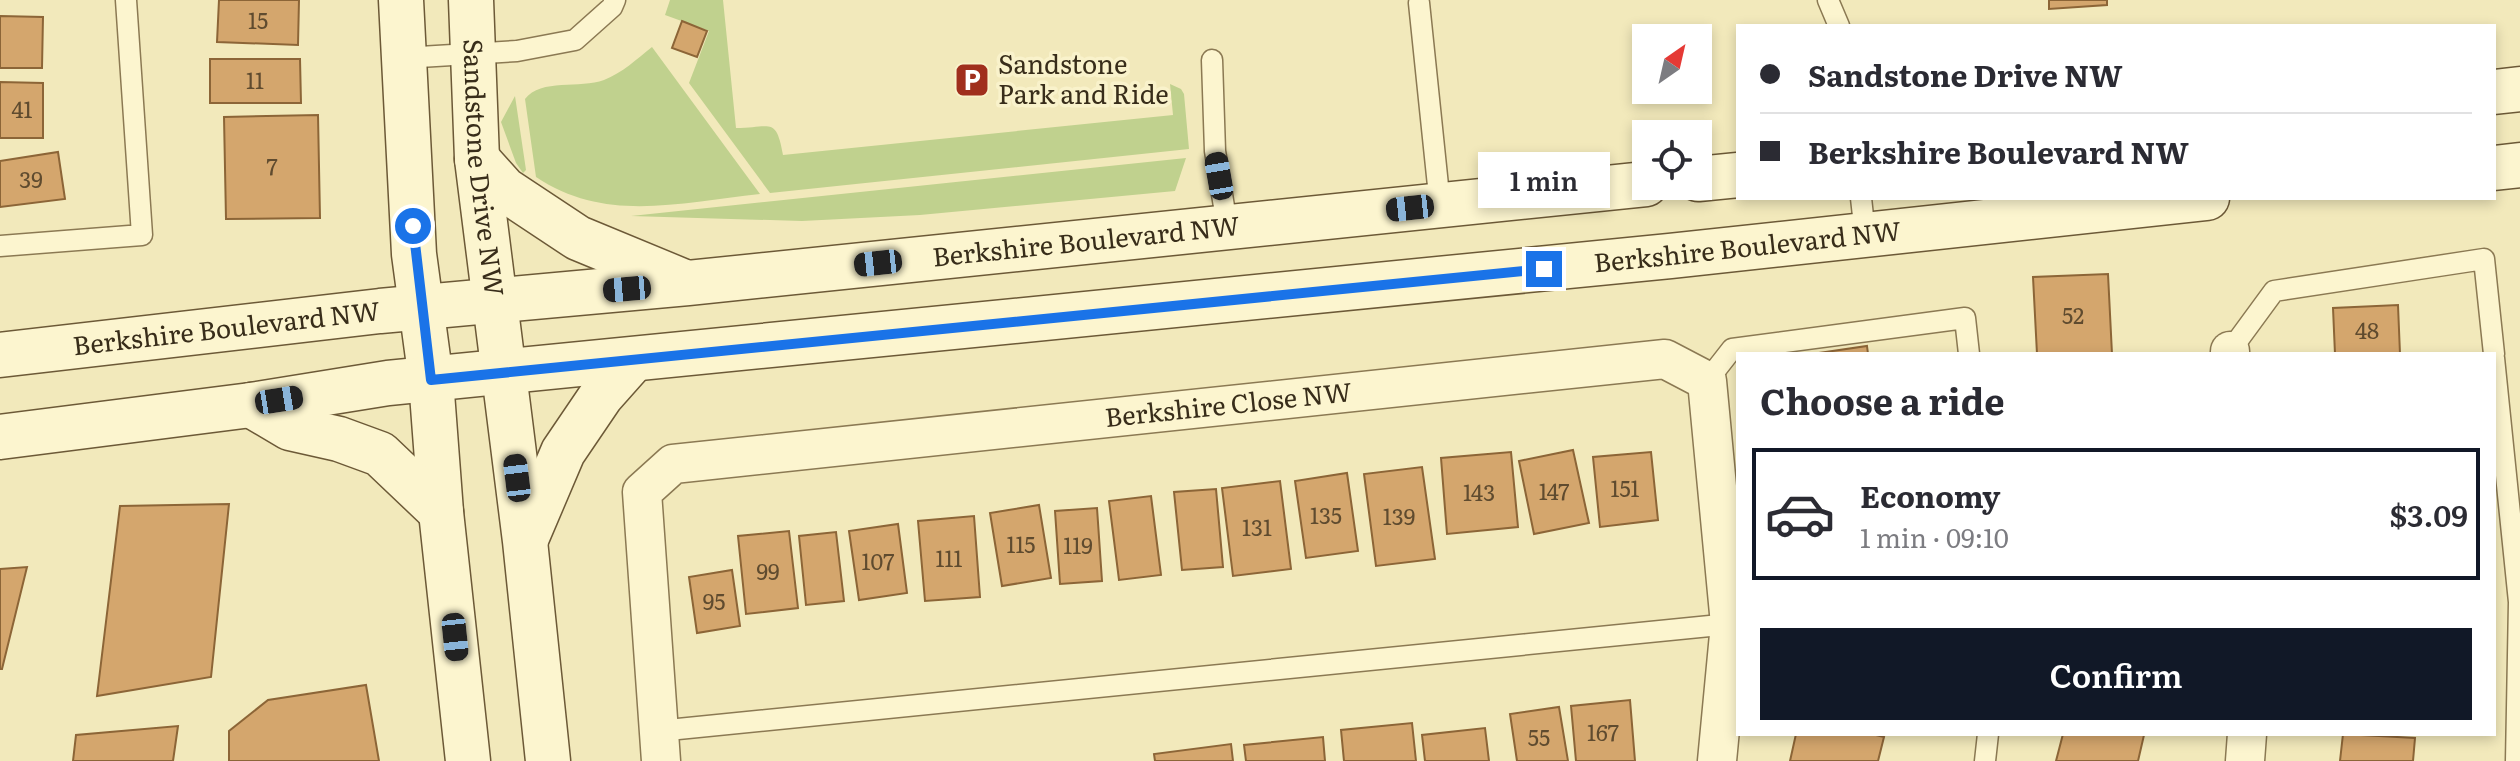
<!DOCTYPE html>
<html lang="en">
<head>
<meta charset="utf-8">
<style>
	body { margin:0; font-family:Literata,serif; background:#f7f7f7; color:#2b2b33; height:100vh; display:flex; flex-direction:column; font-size:30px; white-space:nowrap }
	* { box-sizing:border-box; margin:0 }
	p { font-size:26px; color:#7c7c81 }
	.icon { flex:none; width:44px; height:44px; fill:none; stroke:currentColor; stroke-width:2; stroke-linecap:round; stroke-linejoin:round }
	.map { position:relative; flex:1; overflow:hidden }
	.side { position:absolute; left:1736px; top:352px; width:760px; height:384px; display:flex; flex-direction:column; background:#fff; border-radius:0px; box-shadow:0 4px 12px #0003 }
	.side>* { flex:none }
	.banner { position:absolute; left:1736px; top:24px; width:760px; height:176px; border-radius:0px; box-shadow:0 4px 12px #0003; display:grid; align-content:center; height:176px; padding:0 24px; background:#fff }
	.needle { width:52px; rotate:34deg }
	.tools { position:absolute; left:1632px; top:24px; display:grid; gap:16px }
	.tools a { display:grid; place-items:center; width:80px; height:80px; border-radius:0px; background:#fff; box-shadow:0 4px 12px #0003; font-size:40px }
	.end { position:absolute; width:36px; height:36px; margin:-18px; border:10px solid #1a73e8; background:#fff; box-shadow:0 0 0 4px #fff }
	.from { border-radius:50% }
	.bubble { position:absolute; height:56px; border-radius:0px; background:#fff; box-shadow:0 4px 12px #0003; font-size:26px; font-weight:600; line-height:56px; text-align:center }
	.car { position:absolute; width:24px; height:48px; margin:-24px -12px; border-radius:10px; box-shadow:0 0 6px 2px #0007; background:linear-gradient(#222 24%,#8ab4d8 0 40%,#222 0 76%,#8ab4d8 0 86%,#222 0) }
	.banner b { display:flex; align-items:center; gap:28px; height:76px; font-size:30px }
	.banner b+b { border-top:2px solid #e1e1e2 }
	.banner i { width:20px; height:20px; background:#2b2b33 }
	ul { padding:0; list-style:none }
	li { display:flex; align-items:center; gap:24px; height:132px; margin:0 16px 12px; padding:0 8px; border:4px solid #e1e1e2; border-radius:0px }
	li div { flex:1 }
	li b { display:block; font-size:30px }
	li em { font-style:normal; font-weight:600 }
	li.selected { border-color:#111827 }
	li>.icon { width:72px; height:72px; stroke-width:1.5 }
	h2 { padding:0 24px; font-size:36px; line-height:96px }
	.button { display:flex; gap:16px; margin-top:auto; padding:16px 24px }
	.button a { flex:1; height:92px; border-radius:0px; background:#111827; color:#fff; font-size:32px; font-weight:600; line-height:92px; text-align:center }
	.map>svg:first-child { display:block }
	.green { fill:#c0d18e }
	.building { fill:#d4a66d; stroke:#8c6537; stroke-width:2 }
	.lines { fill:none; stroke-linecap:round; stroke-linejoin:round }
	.lane-casing { stroke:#8b7953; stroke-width:23 }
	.street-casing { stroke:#8b7953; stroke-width:41 }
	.secondary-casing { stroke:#6c5937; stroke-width:47 }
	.lane { stroke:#fcf5cf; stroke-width:20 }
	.street { stroke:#fcf5cf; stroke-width:38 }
	.secondary { stroke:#fcf5cf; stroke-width:44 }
	.route { stroke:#1a73e8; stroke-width:10 }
	.labels { text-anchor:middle; stroke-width:7; stroke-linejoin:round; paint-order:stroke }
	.number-label { font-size:22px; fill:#5f4b2f }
	.poi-label { font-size:26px; fill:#382d1a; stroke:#f9f2cb; text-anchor:start }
	.street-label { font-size:26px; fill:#382d1a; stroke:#f9f2cb }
</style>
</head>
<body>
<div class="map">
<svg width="2520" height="761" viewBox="0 0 2520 761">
	<rect width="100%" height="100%" fill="#f2e9bb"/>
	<path class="green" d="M670,0H723L736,128C771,128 776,116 783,155L1173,115L1170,84L1181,89L1184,94L1189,149L770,193L689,83L709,31L665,15Z
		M652,47L760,194C681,202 606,224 536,177L525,99C541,78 580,89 604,80C622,73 637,59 652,47Z
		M515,96L526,170L523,173L516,163L501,122Z
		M1186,158L1175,191L920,215L802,221L631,216Z"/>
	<path class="building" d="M219,0H299L298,45L217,42Z
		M2049,0H2107V5L2049,9Z
		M0,16L43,17L42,68H0Z
		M682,21L707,31L697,57L672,48Z
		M210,59H300L301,103H210Z
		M0,82L43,83V138H0Z
		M318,115L320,218L226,219L224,117Z
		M58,152L65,199L0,207V161Z
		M2108,274L2112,354H2037L2033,277Z
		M2398,305L2400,354H2335L2333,308Z
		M1867,346L1868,354H1812Z
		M1573,450L1589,523L1534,534L1519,461Z
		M1511,452L1518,527L1447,534L1441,458Z
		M1651,452L1658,520L1600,527L1593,457Z
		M1422,467L1435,559L1376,566L1364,474Z
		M1347,473L1358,551L1306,558L1295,481Z
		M1280,481L1291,569L1233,576L1222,488Z
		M1216,489L1223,567L1182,570L1174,492Z
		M1151,496L1161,575L1119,580L1109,501Z
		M229,504L211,677L97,696L120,506Z
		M1039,505L1051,578L1002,586L990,513Z
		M1097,508L1102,581L1060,584L1055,511Z
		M974,516L980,597L925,601L918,521Z
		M898,524L907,593L859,600L849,531Z
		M789,531L798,608L746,614L738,536Z
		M836,532L844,601L806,605L799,536Z
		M27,567L2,669H0V569Z
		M732,570L740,626L697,633L689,577Z
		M366,685L379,761H229V731L268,700Z
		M1630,700L1635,761H1576L1571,706Z
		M1559,707L1568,761H1517L1510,714Z
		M1412,723L1416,761H1344L1341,730Z
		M178,726L173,761H73L76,735Z
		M1485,728L1489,761H1425L1422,735Z
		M1796,734H1872L1884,737L1878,761H1790Z
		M2063,734H2139L2144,735L2138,761H2056Z
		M2343,734L2415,738L2413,761H2340Z
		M1323,737L1325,761H1246L1244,745Z
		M1231,744L1233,761H1155L1154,754Z"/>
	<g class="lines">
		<defs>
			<path id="lane" d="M1828,0L1839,26
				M1419,3L1440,205
				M403,58L517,51L575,40L612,7L615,0
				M1212,60L1215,151L1227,225
				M1861,198L1865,234
				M0,246L142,235L126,0
				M2230,351L2274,291L2484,259L2494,354
				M2494,358L2519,602L2516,761
				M1707,381L1732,349L1965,318L1969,354
				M658,731L1730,624
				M1985,761L1988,734"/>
			<g id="street">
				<path d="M2230,351V354"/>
				<path id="s1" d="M661,761L642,492L673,464L1665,359L1707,381L1730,624L1717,761"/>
				<path d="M2245,761L2247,734"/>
			</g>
			<g id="secondary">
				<path d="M401,0L414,254L431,380L441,512L468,761"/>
				<path id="s2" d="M471,0L477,159L525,541L548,761"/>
				<path d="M2494,92L2520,89"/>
				<path d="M477,159L504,189L578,238L682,281"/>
				<path d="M2494,168L2520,165"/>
				<path d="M1698,179L1738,175"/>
				<path id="s3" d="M0,355L380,311L688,283L1646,184"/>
				<path d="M251,405L290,428L339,439L380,454L441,512"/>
				<path id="s4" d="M0,437L251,405L388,383L1670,256L2207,198"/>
				<path d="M526,539L563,452L601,396L633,360"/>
			</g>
		</defs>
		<use href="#lane" class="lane-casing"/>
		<use href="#street" class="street-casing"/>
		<use href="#secondary" class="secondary-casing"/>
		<use href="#lane" class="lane"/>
		<use href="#street" class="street"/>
		<use href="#secondary" class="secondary"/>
	</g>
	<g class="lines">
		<path class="route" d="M413,226L431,380L1544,269"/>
	</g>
	<defs>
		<symbol id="parking-square" viewBox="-11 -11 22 22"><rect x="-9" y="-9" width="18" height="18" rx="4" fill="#a02f1d" stroke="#f9f2cb"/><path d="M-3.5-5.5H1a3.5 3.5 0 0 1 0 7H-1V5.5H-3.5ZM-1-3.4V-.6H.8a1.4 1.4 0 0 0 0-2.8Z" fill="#fff"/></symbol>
	</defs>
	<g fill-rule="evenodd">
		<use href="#parking-square" x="952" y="60" width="40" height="40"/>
	</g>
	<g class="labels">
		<g class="number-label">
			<text x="258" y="29">15</text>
			<text x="255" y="89">11</text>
			<text x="22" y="118">41</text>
			<text x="272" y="175">7</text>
			<text x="31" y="188">39</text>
			<text x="2073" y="324">52</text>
			<text x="2367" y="339">48</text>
			<text x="1625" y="497">151</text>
			<text x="1554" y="500">147</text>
			<text x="1479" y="501">143</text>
			<text x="1326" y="524">135</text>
			<text x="1399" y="525">139</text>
			<text x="1257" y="536">131</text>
			<text x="1021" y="553">115</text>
			<text x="1078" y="554">119</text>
			<text x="949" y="567">111</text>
			<text x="878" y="570">107</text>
			<text x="768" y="580">99</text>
			<text x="714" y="610">95</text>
			<text x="1603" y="741">167</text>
			<text x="1539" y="746">55</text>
		</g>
		<g class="poi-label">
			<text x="998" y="74">Sandstone<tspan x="998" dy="30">Park and Ride</tspan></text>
		</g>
		<g class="street-label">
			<text dy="9" stroke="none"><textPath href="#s2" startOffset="168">Sandstone Drive NW</textPath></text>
			<text dy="9" stroke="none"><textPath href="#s3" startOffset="1092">Berkshire Boulevard NW</textPath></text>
			<text dy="9" stroke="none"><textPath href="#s4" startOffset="1758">Berkshire Boulevard NW</textPath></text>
			<text dy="9" stroke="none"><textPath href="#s3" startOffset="228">Berkshire Boulevard NW</textPath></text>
			<text dy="9" stroke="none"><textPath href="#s1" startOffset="870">Berkshire Close NW</textPath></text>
		</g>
	</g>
</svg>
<div class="tools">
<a><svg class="needle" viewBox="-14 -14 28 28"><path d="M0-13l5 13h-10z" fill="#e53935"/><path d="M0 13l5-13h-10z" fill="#7c7c81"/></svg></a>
<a><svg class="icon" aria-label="locate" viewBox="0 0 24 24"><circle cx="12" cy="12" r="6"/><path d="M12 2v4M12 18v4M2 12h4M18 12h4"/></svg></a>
</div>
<i class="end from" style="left:413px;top:226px"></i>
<i class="end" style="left:1544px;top:269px"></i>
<div class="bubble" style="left:1478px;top:152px;width:132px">1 min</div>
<i class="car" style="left:1219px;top:176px;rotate:350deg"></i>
<i class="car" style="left:1410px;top:208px;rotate:264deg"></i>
<i class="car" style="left:878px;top:263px;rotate:264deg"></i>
<i class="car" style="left:627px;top:289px;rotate:265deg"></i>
<i class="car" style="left:279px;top:400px;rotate:81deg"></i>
<i class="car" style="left:517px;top:478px;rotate:353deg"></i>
<i class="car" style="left:455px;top:637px;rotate:174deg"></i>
<div class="banner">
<b><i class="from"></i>Sandstone Drive NW</b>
<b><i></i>Berkshire Boulevard NW</b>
</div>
<section class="side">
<h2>Choose a ride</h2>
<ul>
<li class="selected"><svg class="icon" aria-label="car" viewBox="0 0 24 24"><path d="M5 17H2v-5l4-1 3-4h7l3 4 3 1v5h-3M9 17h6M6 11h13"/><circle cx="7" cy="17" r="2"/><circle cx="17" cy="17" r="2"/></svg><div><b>Economy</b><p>1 min · 09:10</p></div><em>$3.09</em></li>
</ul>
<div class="button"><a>Confirm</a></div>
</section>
</div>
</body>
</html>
